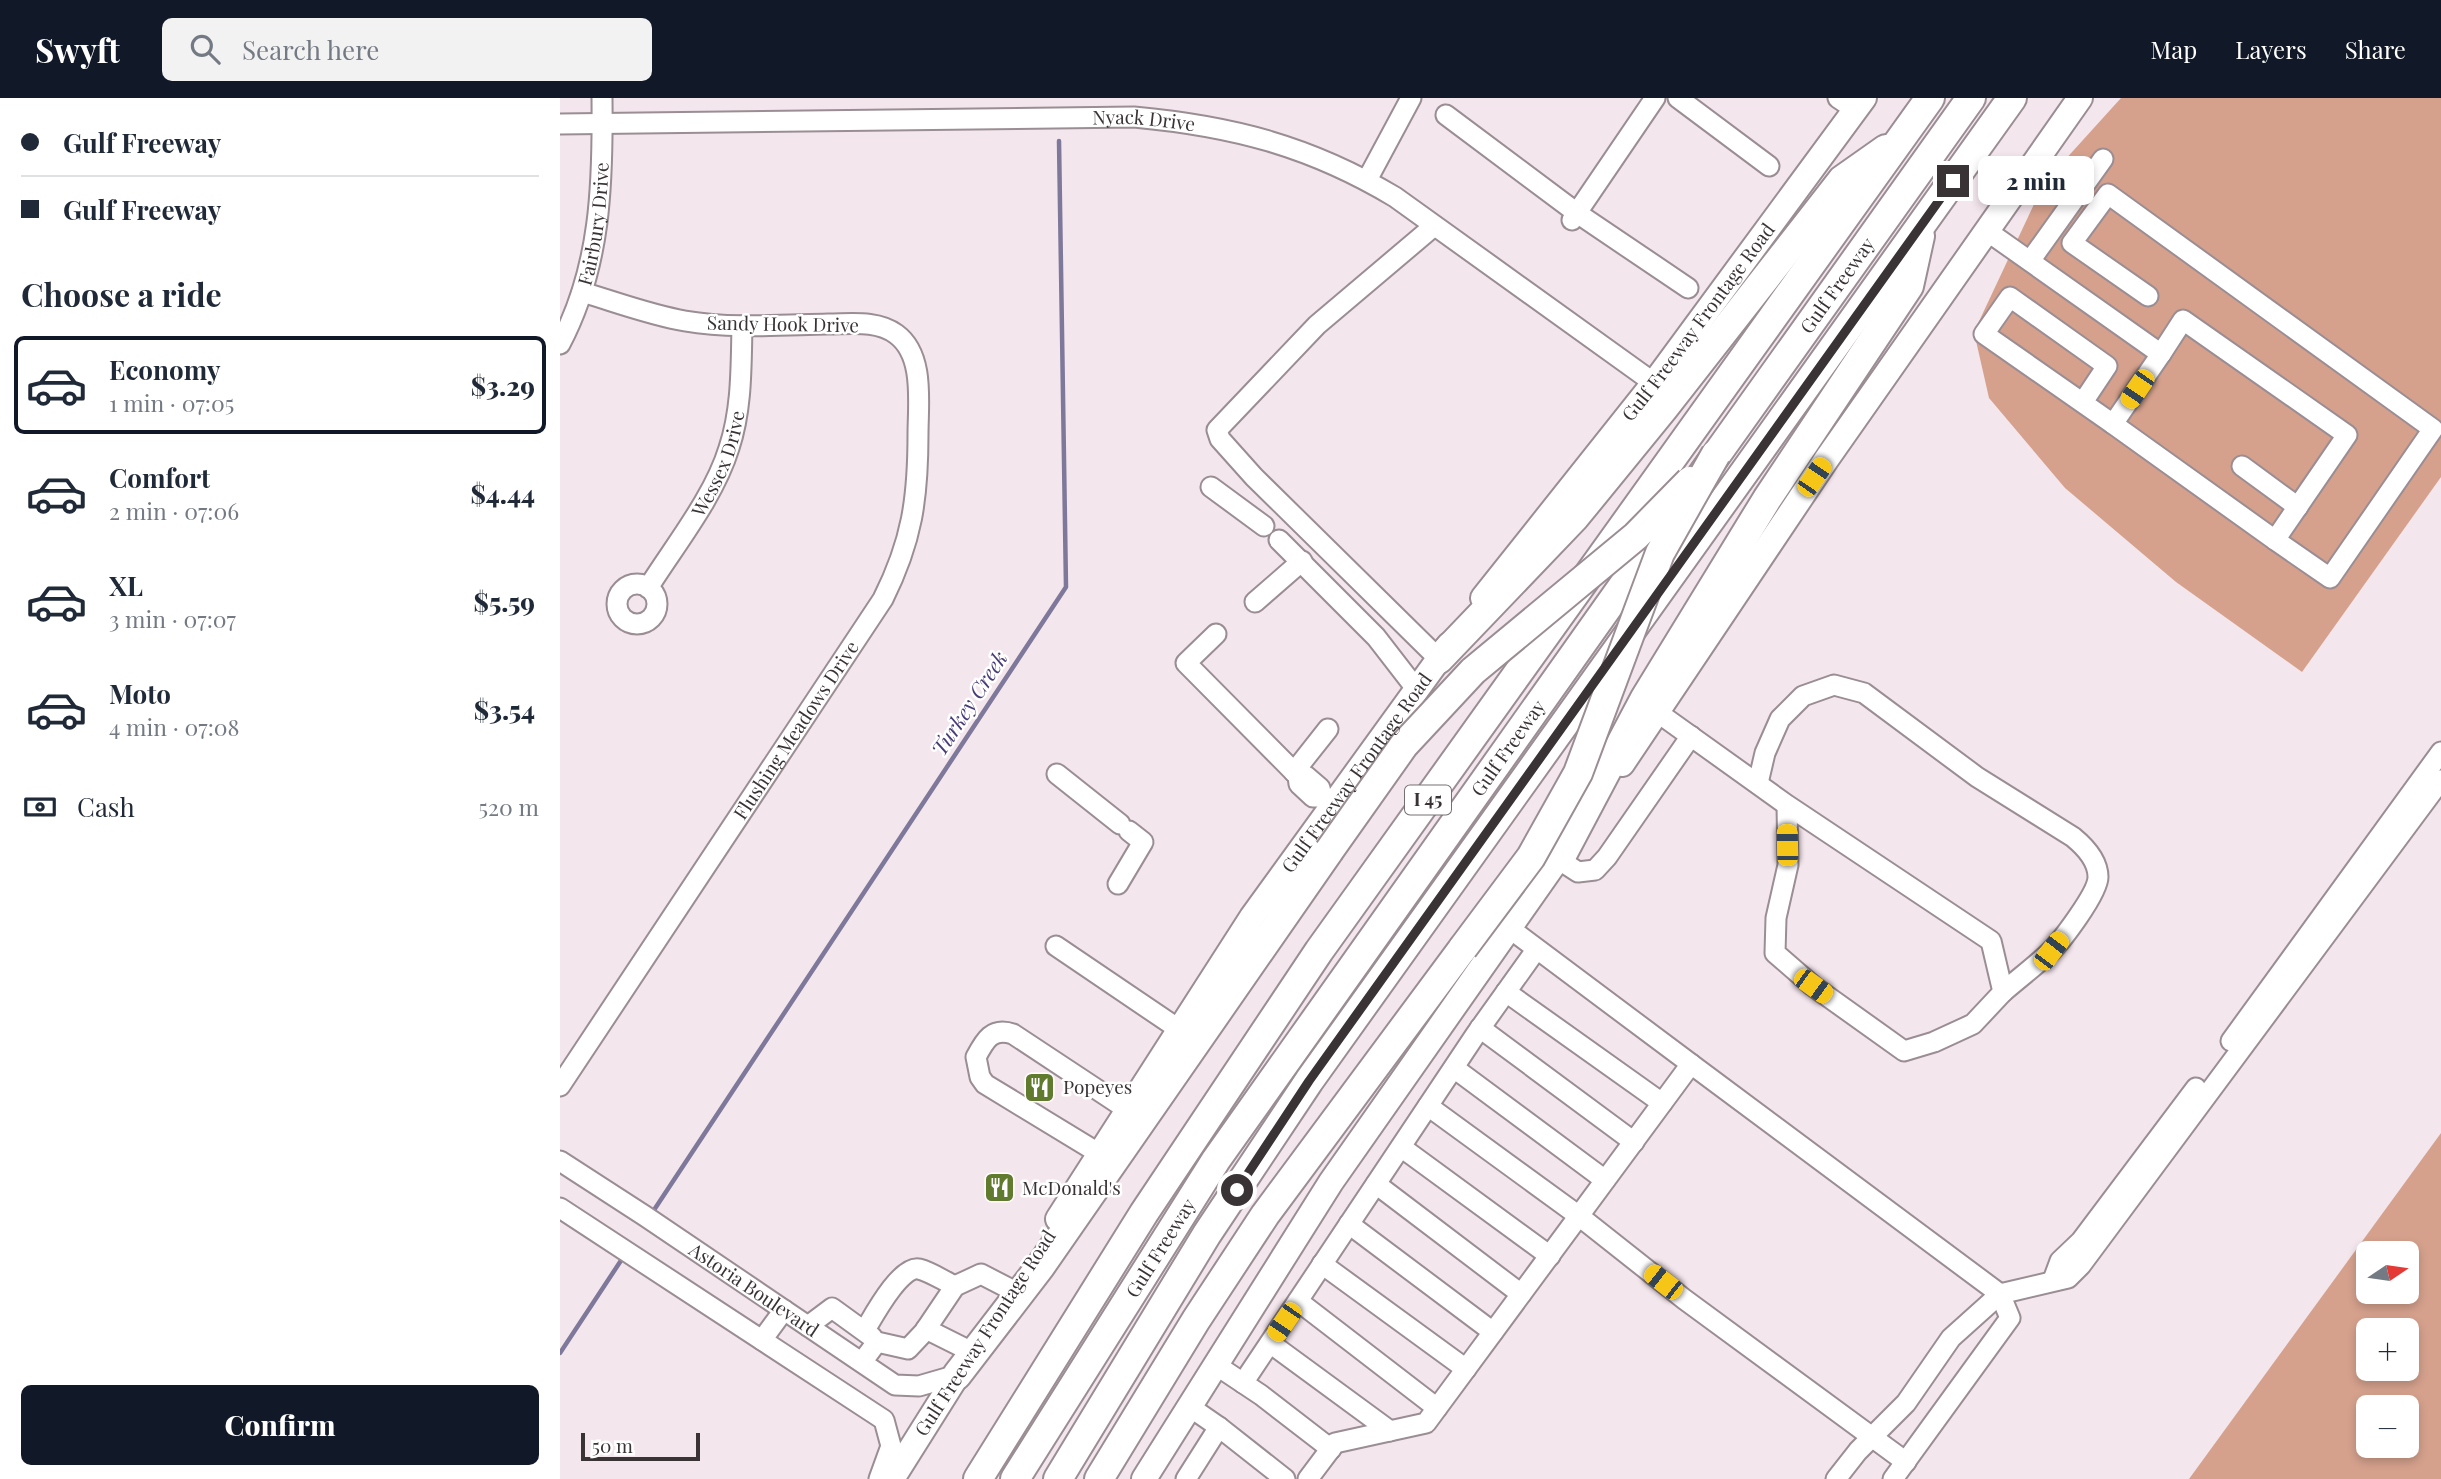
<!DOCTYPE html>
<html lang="en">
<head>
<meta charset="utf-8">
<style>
	body { margin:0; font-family:"Playfair Display",serif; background:#f2f2f3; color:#1f2937; height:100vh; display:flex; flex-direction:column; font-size:26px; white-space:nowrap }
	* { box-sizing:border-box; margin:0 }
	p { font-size:23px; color:#747a83 }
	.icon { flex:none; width:38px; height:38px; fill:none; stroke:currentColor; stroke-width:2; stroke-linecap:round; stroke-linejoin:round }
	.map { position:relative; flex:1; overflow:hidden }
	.side { display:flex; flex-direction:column; background:#fff; width:560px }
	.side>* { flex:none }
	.hud { display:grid; align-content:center; height:154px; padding:0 21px; background:#fff }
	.needle { width:46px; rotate:77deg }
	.tools { position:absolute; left:1796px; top:1143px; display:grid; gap:14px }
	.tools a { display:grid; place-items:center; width:63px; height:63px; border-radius:10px; background:#fff; box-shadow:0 4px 10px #0003; font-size:35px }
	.scale { position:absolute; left:21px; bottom:18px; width:119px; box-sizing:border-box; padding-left:7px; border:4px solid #393336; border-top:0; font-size:19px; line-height:24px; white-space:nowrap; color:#393336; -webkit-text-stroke:5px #fff; paint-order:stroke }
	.end { position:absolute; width:32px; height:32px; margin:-16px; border:9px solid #393336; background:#fff; box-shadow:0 0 0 4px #fff }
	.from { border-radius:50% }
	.bubble { position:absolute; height:49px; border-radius:10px; background:#fff; box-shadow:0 4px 10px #0003; font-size:23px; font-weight:800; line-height:49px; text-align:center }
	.car { position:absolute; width:21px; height:42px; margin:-21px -10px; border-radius:9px; box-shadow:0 0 5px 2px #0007; background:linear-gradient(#f5c518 24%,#345 0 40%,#f5c518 0 76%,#345 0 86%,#f5c518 0) }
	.hud b { display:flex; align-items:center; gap:24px; height:66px; font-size:26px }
	.hud b+b { border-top:2px solid #e0e1e3 }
	.hud i { width:18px; height:18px; background:#1f2937 }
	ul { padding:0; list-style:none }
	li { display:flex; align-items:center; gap:21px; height:98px; margin:0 14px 10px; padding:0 7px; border:4px solid transparent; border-radius:10px }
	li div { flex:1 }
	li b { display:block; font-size:26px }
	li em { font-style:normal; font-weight:800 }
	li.selected { border-color:#111827 }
	li>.icon { width:63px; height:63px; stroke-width:1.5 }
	h2 { padding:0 21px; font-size:32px; line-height:84px }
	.pay { display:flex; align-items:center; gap:18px; height:77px; padding:0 21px; font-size:26px }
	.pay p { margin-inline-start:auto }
	.action { display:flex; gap:14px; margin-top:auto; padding:14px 21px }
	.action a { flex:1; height:80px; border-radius:10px; background:#111827; color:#fff; font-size:28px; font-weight:800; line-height:80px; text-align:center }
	header { display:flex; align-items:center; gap:42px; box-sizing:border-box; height:98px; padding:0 35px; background:#111827; color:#fff }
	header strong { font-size:33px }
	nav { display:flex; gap:38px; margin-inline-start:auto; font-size:24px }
	.search { width:490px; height:63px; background:#f2f2f3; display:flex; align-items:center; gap:18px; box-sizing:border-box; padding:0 24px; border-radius:10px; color:#747a83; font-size:26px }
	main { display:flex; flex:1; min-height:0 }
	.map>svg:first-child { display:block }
	.forest { fill:#d5a18d; fill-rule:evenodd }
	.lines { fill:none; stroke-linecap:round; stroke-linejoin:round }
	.stream { stroke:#7e789a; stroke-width:4.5 }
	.minor-casing { stroke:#9a8d93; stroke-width:23 }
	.major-casing { stroke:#9a8d93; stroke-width:28 }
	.highway-casing { stroke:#9a8d93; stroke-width:32 }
	.minor { stroke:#fff; stroke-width:19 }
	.major { stroke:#fff; stroke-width:24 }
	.highway { stroke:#fff; stroke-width:28 }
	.highway-bridge-casing { stroke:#9a8d93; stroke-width:32; stroke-linecap:butt }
	.highway-bridge { stroke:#fff; stroke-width:28 }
	.route { stroke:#393336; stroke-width:9 }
	.labels { text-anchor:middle; stroke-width:5; stroke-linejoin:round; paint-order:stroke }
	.shield { fill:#fff; stroke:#747072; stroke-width:2 }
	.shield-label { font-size:18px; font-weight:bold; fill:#393336 }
	.street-label { font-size:19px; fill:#393336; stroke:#fff }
	.poi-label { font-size:19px; fill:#393336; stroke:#fff; text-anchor:start }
	.water-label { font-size:21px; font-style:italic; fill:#483c78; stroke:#fff }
</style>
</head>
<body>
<header>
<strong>Swyft</strong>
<div class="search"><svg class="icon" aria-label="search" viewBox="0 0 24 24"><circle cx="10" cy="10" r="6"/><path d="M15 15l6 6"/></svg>Search here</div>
<nav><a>Map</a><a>Layers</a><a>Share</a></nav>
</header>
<main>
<section class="side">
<div class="hud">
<b><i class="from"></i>Gulf Freeway</b>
<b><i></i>Gulf Freeway</b>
</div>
<h2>Choose a ride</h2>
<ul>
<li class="selected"><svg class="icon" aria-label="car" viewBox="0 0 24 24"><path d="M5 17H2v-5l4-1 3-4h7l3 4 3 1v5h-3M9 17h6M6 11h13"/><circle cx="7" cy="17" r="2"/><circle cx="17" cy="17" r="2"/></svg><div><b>Economy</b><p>1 min · 07:05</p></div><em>$3.29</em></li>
<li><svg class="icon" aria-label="car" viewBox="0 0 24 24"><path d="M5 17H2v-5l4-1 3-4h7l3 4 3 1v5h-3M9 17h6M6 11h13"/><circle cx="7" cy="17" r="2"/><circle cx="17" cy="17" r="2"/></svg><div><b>Comfort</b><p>2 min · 07:06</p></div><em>$4.44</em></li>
<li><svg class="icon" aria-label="car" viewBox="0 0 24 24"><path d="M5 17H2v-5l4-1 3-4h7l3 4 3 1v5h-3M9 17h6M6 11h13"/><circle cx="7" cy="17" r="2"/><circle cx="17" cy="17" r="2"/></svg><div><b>XL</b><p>3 min · 07:07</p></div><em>$5.59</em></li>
<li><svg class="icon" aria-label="car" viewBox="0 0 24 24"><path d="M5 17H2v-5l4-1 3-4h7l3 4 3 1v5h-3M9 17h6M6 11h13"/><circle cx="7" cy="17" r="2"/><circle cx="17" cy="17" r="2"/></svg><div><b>Moto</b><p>4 min · 07:08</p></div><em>$3.54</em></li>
</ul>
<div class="pay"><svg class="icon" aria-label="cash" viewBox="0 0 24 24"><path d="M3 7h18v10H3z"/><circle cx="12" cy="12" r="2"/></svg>Cash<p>520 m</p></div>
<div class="action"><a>Confirm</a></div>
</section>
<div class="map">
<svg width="1881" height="1381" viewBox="0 0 1881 1381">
	<rect width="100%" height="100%" fill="#f4e6ed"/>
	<path class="forest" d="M1561,0H1881V379L1742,574L1616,484L1505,390L1429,300L1414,234L1484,85Z
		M1881,1035V1381H1629ZM1808,1155H1846V1194H1808ZM1808,1232H1846V1270H1808ZM1808,1309H1846V1348H1808Z"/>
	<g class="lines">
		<path class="stream" d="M94,1112L506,489L499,43
			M0,1255L62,1161"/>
		<defs>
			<g id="minor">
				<path d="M1118,0L1209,68"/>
				<path d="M1278,0L1296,12"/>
				<path d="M886,17L1017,115L1128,190"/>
				<path id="s1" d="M0,26L574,19C672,28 750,48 835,99L1094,285"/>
				<path d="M807,82L851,0"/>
				<path d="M1012,122L1095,0"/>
				<path d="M874,128L757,227L657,332L660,341L694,379L879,561"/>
				<path d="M1427,133L1601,256L1553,326L1424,236L1450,199L1547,268L1523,304"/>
				<path d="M1470,163L1543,61"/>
				<path d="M1588,198L1512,145L1548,96L1873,331L1770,480L1715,442"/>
				<path id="s2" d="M0,246C41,169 43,85 42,0"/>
				<path d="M1553,326L1715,442L1787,337L1623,222L1601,256"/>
				<path d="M1682,368L1738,409"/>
				<path d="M651,389L704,428"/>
				<path d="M719,442L816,539L857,592"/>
				<circle cx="77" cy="506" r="20"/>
				<path id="s3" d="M88,490C115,447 154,399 169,350C182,311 181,269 182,228"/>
				<path d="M695,504L742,463"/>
				<path d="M656,536L626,565L738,678"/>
				<path d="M1097,614L1227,707L1228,767L1216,820L1215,855L1253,888L1344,953L1374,944L1413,926L1443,894L1431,843L1227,707"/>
				<path d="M734,674L768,631"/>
				<path d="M497,676L560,726"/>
				<path d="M1198,685L1205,655L1220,621L1243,598L1274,587L1304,595L1417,679L1513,739C1524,748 1538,763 1538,779C1538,795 1501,844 1489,855C1474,869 1458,881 1443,894"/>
				<path d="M762,699H753L739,686L738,678H746L760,690L762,699L772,708"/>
				<path d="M998,761L1018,774L1035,772L1047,759L1131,638"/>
				<path d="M558,786L583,744L569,733"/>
				<path d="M496,848L620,932"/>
				<path d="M946,894L1102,1005"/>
				<path d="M920,930L1074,1044"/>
				<path d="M1671,943L1881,654"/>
				<path d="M1131,966L1440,1196L1391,1240L1346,1305L1298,1353L1276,1381"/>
				<path d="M894,970L1045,1082"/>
				<path id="s4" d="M0,988L323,501C352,443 358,401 358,336C358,305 365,257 336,236C317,222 291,226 268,226C221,227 172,231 125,223C90,217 56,204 22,194"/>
				<path d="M868,1008L1019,1118L1124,1201L1346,1364"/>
				<path d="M841,1049L990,1158"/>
				<path d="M540,1056L425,986L420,979L416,959C425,942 432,929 453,936L568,1012"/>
				<path id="s5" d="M0,1063L85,1118L335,1287L359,1288L397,1277"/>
				<path d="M816,1086L961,1196"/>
				<path d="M0,1110L324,1322L331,1348L319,1381"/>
				<path d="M789,1126L933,1234"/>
				<path d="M762,1166L906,1271"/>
				<path d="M1493,1182L1500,1163L1521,1143L1636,990"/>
				<path d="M738,1203L877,1310"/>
				<path d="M248,1228L272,1210L312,1239"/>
				<path d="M366,1231L412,1254"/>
				<path d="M305,1232C314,1217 341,1167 359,1171C371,1174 384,1183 395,1188"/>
				<path d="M202,1242L224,1212"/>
				<path d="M710,1245L830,1333"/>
				<path d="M302,1264L317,1244L348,1251L364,1234L395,1188L421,1176L452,1192"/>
				<path d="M656,1267L701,1297L771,1351"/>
				<path d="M683,1285L916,936L976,852"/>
				<path d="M630,1309L659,1329"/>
				<path d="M626,1381L659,1329L725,1381"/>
				<path d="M748,1381L775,1345L866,1325L1131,966L949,830"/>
				<path d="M1333,1381L1450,1220L1440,1196L1508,1180L1521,1167L1881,682"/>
			</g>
			<g id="major">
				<path id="s6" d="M923,500L1094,285L1304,0"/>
				<path d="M1062,666L1266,362L1520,0"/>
				<path id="s7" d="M498,1121L692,819L889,547"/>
				<path d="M332,1381L408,1260"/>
				<path d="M584,1381L771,1084L1013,739"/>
			</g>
			<g id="highway">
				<path id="s8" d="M1142,377L1411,0"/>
				<path d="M879,561L1015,419L1104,310L1282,82L1326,51"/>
				<path d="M1003,755L1085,600L1207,401L1349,188L1360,138"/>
				<path d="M397,1277L480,1169L769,753"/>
				<path d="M418,1381L584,1115L759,853L1370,0"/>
				<path id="s9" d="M455,1381L656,1062L1106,427"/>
				<path d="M498,1381L647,1136L749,983L1452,0"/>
				<path d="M539,1381L636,1222L705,1117L903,850"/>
			</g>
		</defs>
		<use href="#minor" class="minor-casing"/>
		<use href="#major" class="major-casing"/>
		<use href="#highway" class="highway-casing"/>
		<use href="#minor" class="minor"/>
		<use href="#major" class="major"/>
		<use href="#highway" class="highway"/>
		<defs>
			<path id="highway-bridge" d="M769,753L844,647L913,573L1076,438L1130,383
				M903,850L971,759L1018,675L1100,455L1156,356"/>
		</defs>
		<use href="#highway-bridge" class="highway-bridge-casing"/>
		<use href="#highway-bridge" class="highway-bridge"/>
	</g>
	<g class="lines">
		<path class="route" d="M677,1092L749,983L1393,83"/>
	</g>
	<defs>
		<symbol id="restaurant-square" viewBox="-11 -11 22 22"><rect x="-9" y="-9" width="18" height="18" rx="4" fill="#617b2e" stroke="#fff"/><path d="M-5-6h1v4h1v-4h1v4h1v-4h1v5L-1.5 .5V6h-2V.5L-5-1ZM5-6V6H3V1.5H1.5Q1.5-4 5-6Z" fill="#fff"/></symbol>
	</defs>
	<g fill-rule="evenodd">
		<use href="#restaurant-square" x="462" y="972" width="35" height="35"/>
		<use href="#restaurant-square" x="422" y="1072" width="35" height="35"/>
	</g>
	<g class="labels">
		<rect class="shield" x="845" y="687.5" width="46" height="29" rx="5"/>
		<g class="shield-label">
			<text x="868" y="708">I 45</text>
		</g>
		<g class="street-label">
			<text dy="7" stroke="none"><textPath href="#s1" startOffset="584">Nyack Drive</textPath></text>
			<text dy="7" stroke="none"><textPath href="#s2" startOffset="126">Fairbury Drive</textPath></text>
			<text dy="7" stroke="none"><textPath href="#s8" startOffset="233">Gulf Freeway</textPath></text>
			<text dy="7" stroke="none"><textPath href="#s6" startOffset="350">Gulf Freeway Frontage Road</textPath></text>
			<text transform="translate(223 226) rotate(1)" y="7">Sandy Hook Drive</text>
			<text dy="7" stroke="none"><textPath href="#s3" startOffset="144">Wessex Drive</textPath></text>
			<text dy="7" stroke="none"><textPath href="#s4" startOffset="427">Flushing Meadows Drive</textPath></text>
			<text dy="7" stroke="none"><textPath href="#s9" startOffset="882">Gulf Freeway</textPath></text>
			<text dy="7" stroke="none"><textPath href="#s7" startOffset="537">Gulf Freeway Frontage Road</textPath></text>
			<text dy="7" stroke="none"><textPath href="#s9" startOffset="273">Gulf Freeway</textPath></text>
			<text dy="7" stroke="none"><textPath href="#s5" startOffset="233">Astoria Boulevard</textPath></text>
			<text transform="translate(425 1235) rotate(-57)" y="7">Gulf Freeway Frontage Road</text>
		</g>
		<g class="poi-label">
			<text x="503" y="996">Popeyes</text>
			<text x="462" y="1097">McDonald's</text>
		</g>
		<g class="water-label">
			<text transform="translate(410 606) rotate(-57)" y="7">Turkey Creek</text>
		</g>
	</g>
</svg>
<div class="tools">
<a><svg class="needle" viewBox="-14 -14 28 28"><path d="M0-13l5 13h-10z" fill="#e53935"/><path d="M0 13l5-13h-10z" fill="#747a83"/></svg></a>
<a>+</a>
<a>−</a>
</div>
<div class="scale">50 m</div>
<i class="end from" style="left:677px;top:1092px"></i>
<i class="end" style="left:1393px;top:83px"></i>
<div class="bubble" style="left:1418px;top:58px;width:116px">2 min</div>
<i class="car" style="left:1577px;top:291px;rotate:214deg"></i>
<i class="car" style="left:1254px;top:379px;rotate:34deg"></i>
<i class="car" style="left:1227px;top:747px;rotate:359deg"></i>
<i class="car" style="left:1491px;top:853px;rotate:37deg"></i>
<i class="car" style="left:1253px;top:888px;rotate:126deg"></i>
<i class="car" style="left:1103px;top:1184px;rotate:308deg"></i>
<i class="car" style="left:724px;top:1224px;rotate:214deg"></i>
</div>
</main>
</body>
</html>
